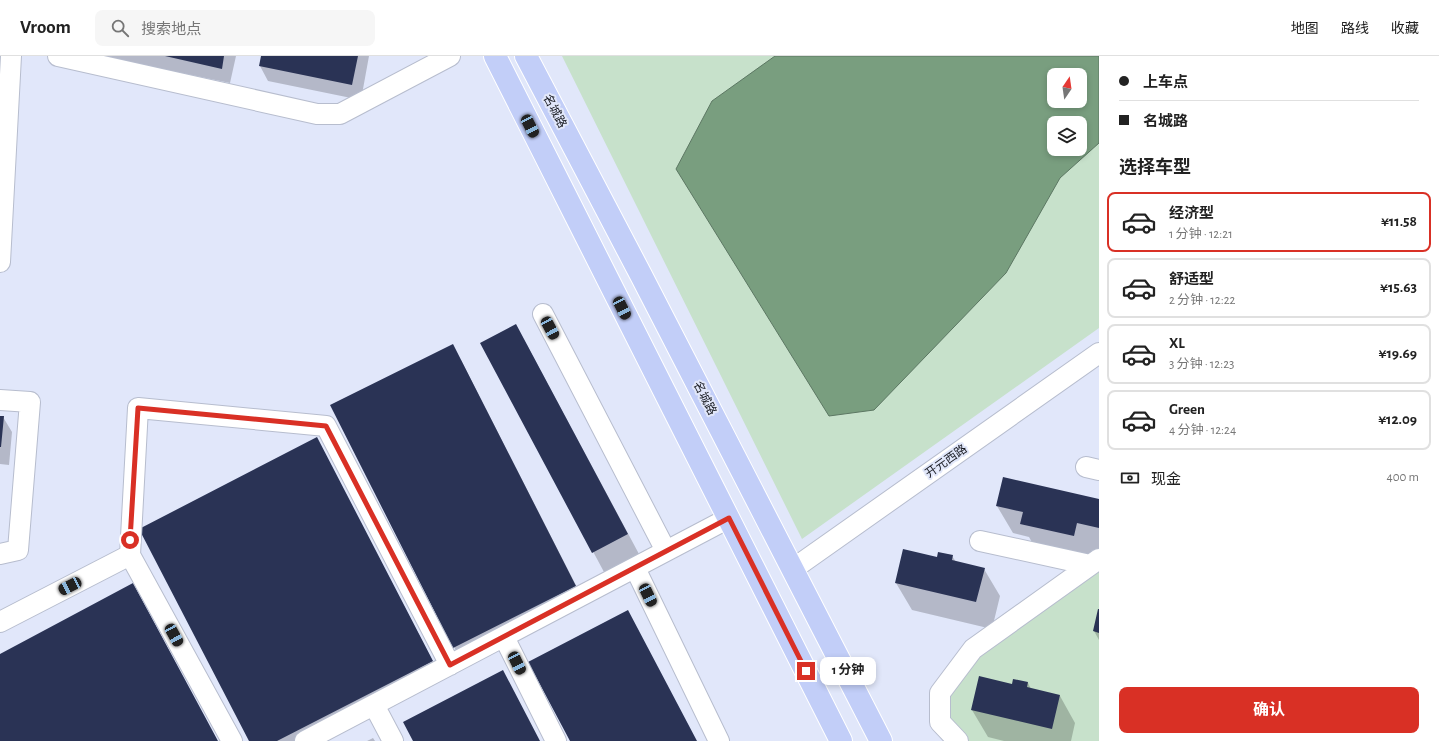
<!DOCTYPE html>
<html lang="zh">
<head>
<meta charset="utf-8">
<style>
	body { margin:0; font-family:"Alegreya Sans","Noto Sans SC",sans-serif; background:#f6f6f6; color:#222; height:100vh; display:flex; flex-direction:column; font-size:15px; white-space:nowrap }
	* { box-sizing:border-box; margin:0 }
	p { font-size:13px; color:#767676 }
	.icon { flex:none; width:22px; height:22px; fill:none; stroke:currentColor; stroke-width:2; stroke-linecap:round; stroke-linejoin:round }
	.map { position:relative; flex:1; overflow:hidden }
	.side { display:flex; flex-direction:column; background:#fff; width:340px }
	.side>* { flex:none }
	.hud { display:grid; align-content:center; height:88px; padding:0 20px; background:#fff }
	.needle { width:26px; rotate:13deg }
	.buttons { position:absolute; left:1047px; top:12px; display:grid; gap:8px }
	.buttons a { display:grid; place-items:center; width:40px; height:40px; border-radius:8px; background:#fff; box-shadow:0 2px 6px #0003; font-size:20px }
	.end { position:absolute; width:18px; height:18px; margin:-9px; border:5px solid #d93025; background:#fff; box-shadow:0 0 0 2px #fff }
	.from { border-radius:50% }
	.bubble { position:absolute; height:28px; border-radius:8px; background:#fff; box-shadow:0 2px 6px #0003; font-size:13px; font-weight:700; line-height:28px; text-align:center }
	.car { position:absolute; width:12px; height:24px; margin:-12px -6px; border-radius:5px; box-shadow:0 0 3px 1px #0007; background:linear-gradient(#222 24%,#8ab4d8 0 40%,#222 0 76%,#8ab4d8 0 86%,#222 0) }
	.hud b { display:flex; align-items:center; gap:14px; height:38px; font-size:15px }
	.hud b+b { border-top:1px solid #e0e0e0 }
	.hud i { width:10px; height:10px; background:#222 }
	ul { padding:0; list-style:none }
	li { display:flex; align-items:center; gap:12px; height:60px; margin:0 8px 6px; padding:0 12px; border:2px solid #e0e0e0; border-radius:8px }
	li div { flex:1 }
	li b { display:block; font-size:15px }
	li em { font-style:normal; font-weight:700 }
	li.on { border-color:#d93025 }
	li>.icon { width:36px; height:36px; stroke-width:1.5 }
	h2 { padding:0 20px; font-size:18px; line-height:48px }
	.pay { display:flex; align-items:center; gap:10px; height:44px; padding:0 20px; font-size:15px }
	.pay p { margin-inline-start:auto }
	.action { display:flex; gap:8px; margin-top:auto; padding:8px 20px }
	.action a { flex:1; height:46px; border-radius:8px; background:#d93025; color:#fff; font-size:16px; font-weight:700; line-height:46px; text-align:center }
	header { display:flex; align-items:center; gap:24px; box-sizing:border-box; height:56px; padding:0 20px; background:#fff; border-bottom:1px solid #e0e0e0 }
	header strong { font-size:19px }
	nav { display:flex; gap:22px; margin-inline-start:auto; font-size:14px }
	.search { width:280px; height:36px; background:#f6f6f6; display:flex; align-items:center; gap:10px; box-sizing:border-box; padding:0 14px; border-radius:8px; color:#767676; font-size:15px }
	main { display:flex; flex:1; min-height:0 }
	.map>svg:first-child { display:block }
	.green { fill:#c7e1cb; fill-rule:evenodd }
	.water { fill:#799e7f; stroke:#5c7763; fill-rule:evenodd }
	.shadow { fill:#0003 }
	.building { fill:#2a3355 }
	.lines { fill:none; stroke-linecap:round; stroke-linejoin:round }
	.minor-casing { stroke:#b7bdce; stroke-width:22 }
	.major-casing { stroke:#fff; stroke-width:24 }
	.minor { stroke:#fff; stroke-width:20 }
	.major { stroke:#c2cef8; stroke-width:22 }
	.route { stroke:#d93025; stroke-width:5 }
	.labels { text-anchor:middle; stroke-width:4; stroke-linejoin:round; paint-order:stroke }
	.street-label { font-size:12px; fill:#191b22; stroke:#e1e7fa }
</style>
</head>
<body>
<header>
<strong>Vroom</strong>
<div class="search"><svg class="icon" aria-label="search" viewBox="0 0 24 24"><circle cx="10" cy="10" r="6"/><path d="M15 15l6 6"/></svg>搜索地点</div>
<nav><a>地图</a><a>路线</a><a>收藏</a></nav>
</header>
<main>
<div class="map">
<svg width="1099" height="685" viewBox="0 0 1099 685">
	<rect width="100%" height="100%" fill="#e1e7fa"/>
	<path class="green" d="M562,0H1099V272L802,483ZM1054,19H1080V45H1054ZM1054,67H1080V93H1054Z
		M1099,503V685H958L940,637L973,593Z"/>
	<path class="water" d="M775,0H1099V87L1060,122L1006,217L874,354L829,360L676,113L712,45ZM1054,19H1080V45H1054ZM1054,67H1080V93H1054Z"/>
	<path class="shadow" d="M99,0H236L230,27Z
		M262,0H369L361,44L268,25L260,10Z
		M482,288L527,289L639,498L604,516Z
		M461,304L584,545L463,606L454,591Z
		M0,361H3L12,376L9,409L0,408Z
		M317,383L441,621L316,685H250Z
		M1099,444V495L1092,494L1089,507L1037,495L1029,481L1013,477L997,450Z
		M952,500L956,506L984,513L1000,540L992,573L912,554L896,527L937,502Z
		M1099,554V584L1094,575Z
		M1028,627L1031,633L1060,640L1075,667L1071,685H1004L988,681L972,654L1013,629Z
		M373,682L375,685H367Z"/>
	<path class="building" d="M165,0H224L222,13Z
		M261,0H358L352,29L259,10Z
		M516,268L628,478L592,497L480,287Z
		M453,288L576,530L453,592L330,349Z
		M0,360H4L1,391H0Z
		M317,381L433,605L277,685H249L139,473Z
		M1003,421L1099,443V472L1077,467L1074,480L1020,468L1023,456L996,450Z
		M903,493L937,501L938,496L953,499L952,504L985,512L976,546L895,527Z
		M133,527L218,685H0V598Z
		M1098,553H1099V577L1093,575Z
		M628,554L697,685H570L528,606Z
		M503,614L540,685H413L403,666Z
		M979,620L1012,628L1013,623L1028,626L1027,631L1060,639L1052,673L971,654Z"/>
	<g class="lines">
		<defs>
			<path id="minor" d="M58,0L317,58H340L450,0
				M0,206L11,0
				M543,258L666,495
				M0,344L30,346L18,494L0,498
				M1086,411L1099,414
				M980,485L1090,509
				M130,499L232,685
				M635,512L719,685
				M793,513L1099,297
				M0,566L130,499L138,352L326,370L450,609
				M504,581L556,685
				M374,649L393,685
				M305,685L729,462
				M958,685L940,666V637L973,593L1099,503"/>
			<path id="major" d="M495,0L841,685
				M526,0L642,221L881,685"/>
		</defs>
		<use href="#minor" class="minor-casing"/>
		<use href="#major" class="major-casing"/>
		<use href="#minor" class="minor"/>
		<use href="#major" class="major"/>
	</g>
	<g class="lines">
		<path class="route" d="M130,484L138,352L326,370L450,609L729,462L806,615"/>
	</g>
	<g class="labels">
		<g class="street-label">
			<text transform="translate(555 55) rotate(62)" y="4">名城路</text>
			<text transform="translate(705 342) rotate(63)" y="4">名城路</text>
			<text transform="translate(946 405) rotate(-35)" y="4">开元西路</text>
		</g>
	</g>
</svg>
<div class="buttons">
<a><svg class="needle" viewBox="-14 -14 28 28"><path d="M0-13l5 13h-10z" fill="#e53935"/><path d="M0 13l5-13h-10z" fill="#767676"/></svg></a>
<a><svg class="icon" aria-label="layers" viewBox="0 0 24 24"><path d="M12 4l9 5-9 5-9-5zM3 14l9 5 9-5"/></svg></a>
</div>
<i class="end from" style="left:130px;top:484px"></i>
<i class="end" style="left:806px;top:615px"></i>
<div class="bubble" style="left:820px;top:601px;width:56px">1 分钟</div>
<i class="car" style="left:530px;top:70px;rotate:153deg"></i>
<i class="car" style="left:622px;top:252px;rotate:153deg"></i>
<i class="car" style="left:550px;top:272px;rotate:152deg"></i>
<i class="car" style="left:70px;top:530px;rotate:243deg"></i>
<i class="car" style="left:648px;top:539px;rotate:154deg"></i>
<i class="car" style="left:174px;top:579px;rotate:151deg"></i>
<i class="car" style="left:517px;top:607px;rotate:154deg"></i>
</div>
<section class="side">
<div class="hud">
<b><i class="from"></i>上车点</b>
<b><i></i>名城路</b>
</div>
<h2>选择车型</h2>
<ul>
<li class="on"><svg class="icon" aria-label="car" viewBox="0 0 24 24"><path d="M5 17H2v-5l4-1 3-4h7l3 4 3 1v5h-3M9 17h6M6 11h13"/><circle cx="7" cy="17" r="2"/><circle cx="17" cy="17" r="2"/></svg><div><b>经济型</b><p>1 分钟 · 12:21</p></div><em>¥11.58</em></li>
<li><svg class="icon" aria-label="car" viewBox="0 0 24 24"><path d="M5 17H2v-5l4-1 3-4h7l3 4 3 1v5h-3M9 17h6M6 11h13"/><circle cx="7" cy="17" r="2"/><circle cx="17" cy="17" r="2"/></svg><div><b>舒适型</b><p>2 分钟 · 12:22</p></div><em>¥15.63</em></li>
<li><svg class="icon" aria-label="car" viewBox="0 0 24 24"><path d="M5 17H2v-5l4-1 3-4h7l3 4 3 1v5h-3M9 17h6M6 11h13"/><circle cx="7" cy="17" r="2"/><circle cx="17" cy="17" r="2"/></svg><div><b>XL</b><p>3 分钟 · 12:23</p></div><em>¥19.69</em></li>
<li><svg class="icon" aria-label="car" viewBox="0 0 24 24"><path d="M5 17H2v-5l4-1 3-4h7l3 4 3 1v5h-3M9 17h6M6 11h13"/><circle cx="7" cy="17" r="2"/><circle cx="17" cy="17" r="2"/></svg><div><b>Green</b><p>4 分钟 · 12:24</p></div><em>¥12.09</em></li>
</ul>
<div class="pay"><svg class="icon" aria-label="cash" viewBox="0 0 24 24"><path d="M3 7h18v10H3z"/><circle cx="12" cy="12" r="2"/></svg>现金<p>400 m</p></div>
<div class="action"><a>确认</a></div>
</section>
</main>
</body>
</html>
